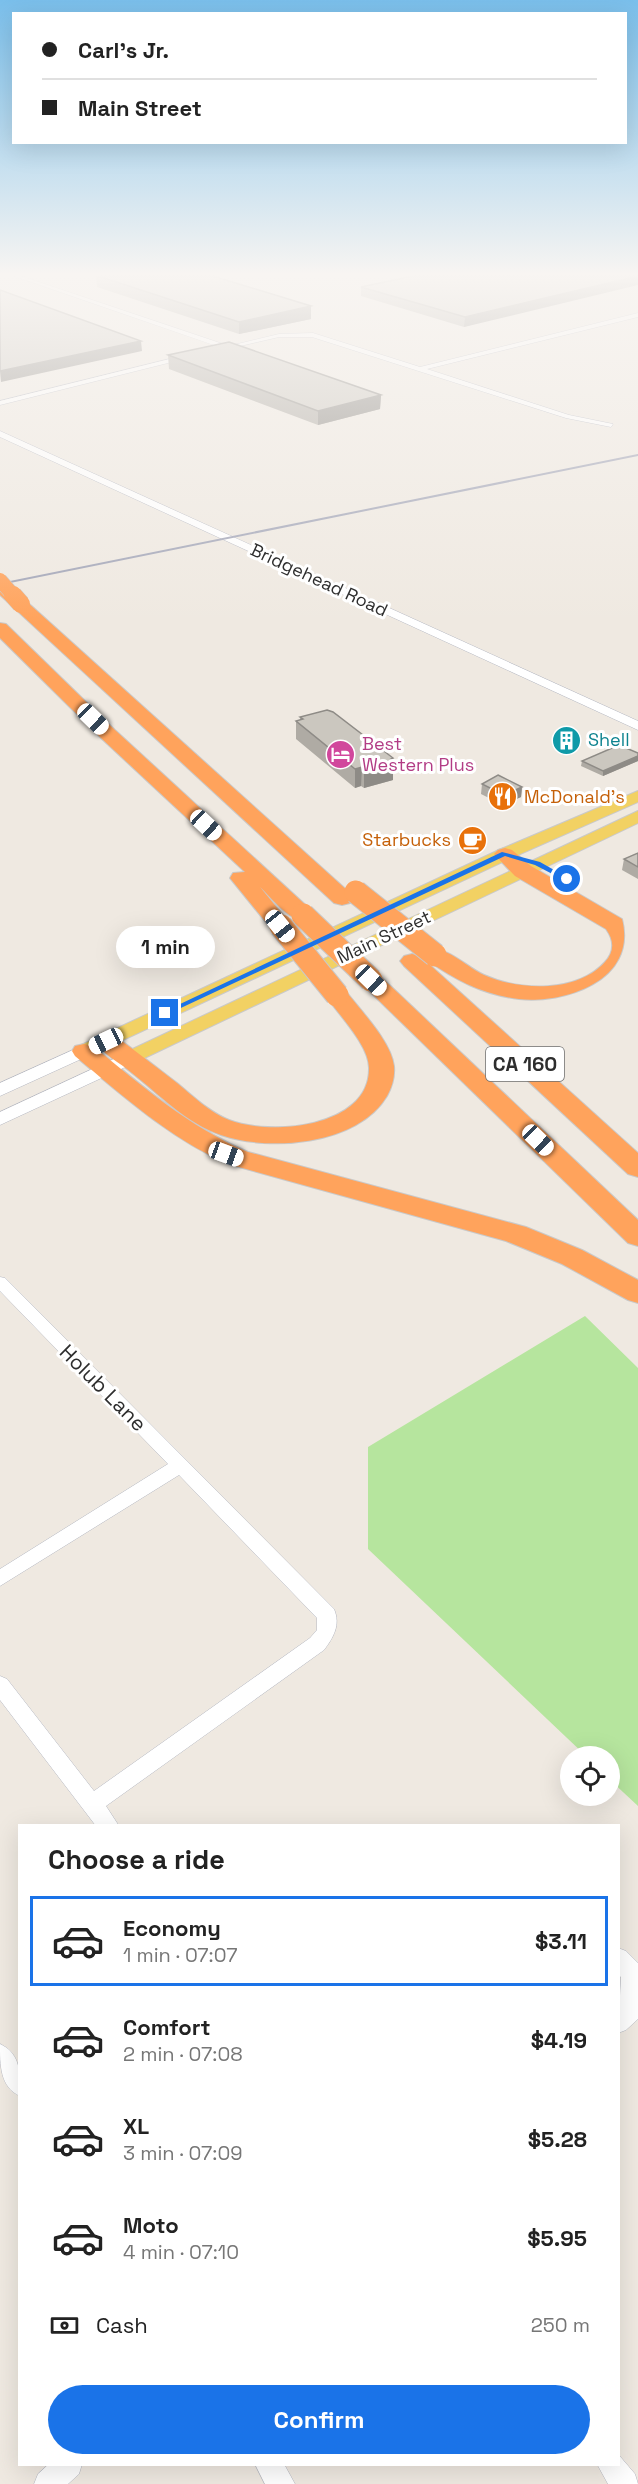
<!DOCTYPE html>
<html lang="en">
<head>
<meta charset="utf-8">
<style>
	body { margin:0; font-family:"Space Grotesk",sans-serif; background:#f6f6f6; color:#222; height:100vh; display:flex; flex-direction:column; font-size:22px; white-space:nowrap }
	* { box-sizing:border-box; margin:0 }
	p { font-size:20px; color:#767676 }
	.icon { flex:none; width:33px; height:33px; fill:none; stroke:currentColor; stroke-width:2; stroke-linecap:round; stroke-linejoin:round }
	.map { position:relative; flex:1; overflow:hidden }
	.sheet { position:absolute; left:18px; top:1824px; width:602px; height:642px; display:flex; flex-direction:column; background:#fff; border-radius:0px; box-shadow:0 6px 24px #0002 }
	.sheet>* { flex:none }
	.guide { position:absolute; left:12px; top:12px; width:615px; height:132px; border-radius:0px; box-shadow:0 6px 24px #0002; display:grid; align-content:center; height:132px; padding:0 30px; background:#fff }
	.controls { position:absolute; left:560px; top:1746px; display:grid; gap:12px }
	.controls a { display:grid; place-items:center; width:60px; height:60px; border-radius:50%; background:#fff; box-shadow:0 6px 24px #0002; font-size:30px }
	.end { position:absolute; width:27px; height:27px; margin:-14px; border:8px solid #1a73e8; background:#fff; box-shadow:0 0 0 3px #fff }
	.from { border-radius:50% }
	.bubble { position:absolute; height:42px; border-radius:21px; background:#fff; box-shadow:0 6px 24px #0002; font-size:20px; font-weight:700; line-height:42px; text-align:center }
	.car { position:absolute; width:18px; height:36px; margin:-18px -9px; border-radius:8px; box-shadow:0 0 4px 2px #0007; background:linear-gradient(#fff 24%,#345 0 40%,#fff 0 76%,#345 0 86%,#fff 0) }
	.guide b { display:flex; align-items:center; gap:21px; height:57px; font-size:22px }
	.guide b+b { border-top:2px solid #e0e0e0 }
	.guide i { width:15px; height:15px; background:#222 }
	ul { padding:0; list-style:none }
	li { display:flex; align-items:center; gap:18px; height:90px; margin:0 12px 9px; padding:0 18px; border:3px solid transparent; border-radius:0px }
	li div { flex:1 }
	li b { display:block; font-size:22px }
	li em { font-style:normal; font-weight:700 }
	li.selected { border-color:#1a73e8 }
	li>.icon { width:54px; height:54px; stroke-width:1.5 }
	h2 { padding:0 30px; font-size:27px; line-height:72px }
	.pay { display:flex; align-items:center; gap:15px; height:66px; padding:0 30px; font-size:22px }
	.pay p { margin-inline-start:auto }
	.button { display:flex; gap:12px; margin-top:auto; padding:12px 30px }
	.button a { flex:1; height:69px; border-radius:36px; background:#1a73e8; color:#fff; font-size:24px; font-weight:700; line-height:69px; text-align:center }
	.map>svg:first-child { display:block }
	.green { fill:#b6e59e }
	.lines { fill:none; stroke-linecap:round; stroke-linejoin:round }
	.minor-casing { stroke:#b4b7c1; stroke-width:1 }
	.tertiary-casing { stroke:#b4b7c1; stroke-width:1 }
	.secondary-casing { stroke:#b4b7c1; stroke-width:1 }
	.primary-casing { stroke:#c9c9c9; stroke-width:2 }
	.motorway-casing { stroke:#c9c9c9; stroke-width:2 }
	.minor { fill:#fff; fill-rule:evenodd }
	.tertiary { fill:#fff; fill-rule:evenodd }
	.secondary { fill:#fff; fill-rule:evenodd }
	.primary { fill:#f2d163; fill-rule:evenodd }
	.motorway { fill:#ffa35c; fill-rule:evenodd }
	.rail { stroke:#a3a6b8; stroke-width:2 }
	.motorway-bridge-far2-casing { stroke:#c9c9c9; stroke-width:15; stroke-linecap:butt }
	.motorway-bridge-far1-casing { stroke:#c9c9c9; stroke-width:19; stroke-linecap:butt }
	.motorway-bridge-casing { stroke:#c9c9c9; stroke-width:25; stroke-linecap:butt }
	.motorway-bridge-far2 { stroke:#ffa35c; stroke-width:14 }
	.motorway-bridge-far1 { stroke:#ffa35c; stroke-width:18 }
	.motorway-bridge { stroke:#ffa35c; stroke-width:23 }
	.wall { fill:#afaba4 }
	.shaded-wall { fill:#8e8b86 }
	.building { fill:#cbc7bf; stroke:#8e8b86; stroke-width:1.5 }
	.route { fill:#1a73e8 }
	.labels { text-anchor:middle; stroke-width:6; stroke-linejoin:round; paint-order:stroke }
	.far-street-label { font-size:18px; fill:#2e2e2e; stroke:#fff }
	.far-culture-label { font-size:18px; fill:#0d838f; stroke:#fff; text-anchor:start }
	.far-hotel-label { font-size:18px; fill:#b23c85; stroke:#fff; text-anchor:start }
	.far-food-label { font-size:18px; fill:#c56008; stroke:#fff; text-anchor:start }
	.shield { fill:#fff; stroke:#6d6d6d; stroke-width:1.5 }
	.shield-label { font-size:20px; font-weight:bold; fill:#2e2e2e }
	.street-label { font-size:21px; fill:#2e2e2e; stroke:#fff }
</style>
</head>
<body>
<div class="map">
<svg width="638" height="2484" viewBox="0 0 638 2484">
	<rect width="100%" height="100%" fill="#efe9e1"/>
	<path class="green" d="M585,1316L638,1368V1806L609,1779V1756H586L368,1549V1447Z"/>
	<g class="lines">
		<defs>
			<path id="minor" d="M14,276H21L229,346L279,334L313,333L420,367L638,313V317L427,369L569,415L613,424L611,427L566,418L312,337H279L219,351L222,348Z
				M186,355L188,358L0,405V401Z
				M0,1277L5,1278L334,1609C341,1625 333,1638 324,1650L106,1806L119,1826H96L0,1700V1676L7,1679L94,1791L310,1638L317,1630V1618L179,1475L0,1586V1569L168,1464L0,1291Z
				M618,1948L626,1951L638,1963V2019L626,2030L618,2033L621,1977L618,1975Z
				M0,2044C22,2054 20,2076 20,2096C0,2087 0,2065 0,2044Z
				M618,2454L635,2474L638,2484H608L597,2464H618Z
				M49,2464H82L79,2474L68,2484H34L38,2474Z
				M255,2464H284L295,2484H265Z"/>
			<path id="tertiary" d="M0,431L638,721V730L0,437Z"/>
			<path id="secondary" d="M84,1045L90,1047L93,1051L90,1055L0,1096V1083Z
				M129,1052L136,1054L138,1058L136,1062L0,1125V1112Z"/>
			<path id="primary" d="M638,791V802L511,858L91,1055L84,1057L77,1055L74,1051L77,1047L499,850Z
				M638,811V823L136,1062L129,1064L122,1062L118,1058L122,1054Z"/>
			<path id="motorway" d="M0,581L6,583L350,893L353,898L350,903L342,905L334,903L0,595Z
				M0,623L6,624L115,730L311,910L314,915L311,920C291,925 274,900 260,887L292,926L289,931L281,933L273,931L230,878L233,873L245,872L101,738L0,638Z
				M505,848L512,850L531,866L622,919C638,982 562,1004 519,999C484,995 455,980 427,960L423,955L427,950C447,945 466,967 484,975C520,991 577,993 605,962C615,951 614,940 606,929L515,876L494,854L498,850Z
				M412,954L420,956L638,1153V1177L628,1174L404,966L400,961L404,956Z
				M371,973L379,975L638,1220V1246L628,1243L363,985L359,980L363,975Z
				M337,988L345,990C360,1010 391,1041 394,1066C395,1077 392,1087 387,1096C358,1145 270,1152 221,1135C186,1123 160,1095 132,1073C120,1063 103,1054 94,1041L97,1036L106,1034L115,1036C136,1051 156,1067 177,1083C193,1096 209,1112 229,1120C270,1136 369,1128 369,1069C370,1046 338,1014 325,995L329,990Z
				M84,1044L93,1046C142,1086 189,1127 248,1152L526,1227L582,1250L638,1280V1303L628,1300L562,1264L506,1241L228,1164C170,1138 124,1097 75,1056L72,1051L75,1046Z"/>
		</defs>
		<use href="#minor" class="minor-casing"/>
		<use href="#tertiary" class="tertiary-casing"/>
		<use href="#secondary" class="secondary-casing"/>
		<use href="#primary" class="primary-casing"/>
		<use href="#motorway" class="motorway-casing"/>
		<use href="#minor" class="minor"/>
		<use href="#tertiary" class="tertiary"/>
		<use href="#secondary" class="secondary"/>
		<use href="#primary" class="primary"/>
		<use href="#motorway" class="motorway"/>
		<path class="rail" d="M0,584L638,455"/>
		<defs>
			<path id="motorway-bridge-far2" d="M0,580L14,596"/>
			<path id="motorway-bridge-far1" d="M13,595L21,604"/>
			<path id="motorway-bridge" d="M356,892L435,955
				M303,915L371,980
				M281,926L337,995"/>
		</defs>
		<use href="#motorway-bridge-far2" class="motorway-bridge-far2-casing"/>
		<use href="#motorway-bridge-far1" class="motorway-bridge-far1-casing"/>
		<use href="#motorway-bridge" class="motorway-bridge-casing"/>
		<use href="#motorway-bridge-far2" class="motorway-bridge-far2"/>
		<use href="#motorway-bridge-far1" class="motorway-bridge-far1"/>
		<use href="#motorway-bridge" class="motorway-bridge"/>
	</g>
	<path class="wall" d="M96,276H213L311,306V319L239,334L97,287Z
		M638,276L464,327L361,296V287Z
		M168,355L381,395L380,409L318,425L169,369Z
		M300,717L393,758V780L364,788L361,786L355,788L296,739V721L300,720Z
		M638,753V761L603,776L581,766L582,761Z
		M482,784L522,787L521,797L503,805L481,794Z
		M638,853V879L622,870L624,859Z"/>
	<path class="shaded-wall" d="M638,276V285L464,327L465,317Z
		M311,306V319L239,334V322Z
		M141,341L142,351L1,382L0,371Z
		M381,395L380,409L318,425V411Z
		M638,756V761L603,776V771Z
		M393,758V780L364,788V769Z
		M362,767L361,786L355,788V769Z
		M522,787L521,797L503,805L504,795Z"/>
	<path class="building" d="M98,276H213L311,306L239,322Z
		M413,276H638L465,317L361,287Z
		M0,290L141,341L0,371Z
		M229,342L381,395L318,411L168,355Z
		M327,710L333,712L393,758L391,759L394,761L364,769L362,767L355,769L296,721L303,719L300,717Z
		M619,745L638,753V756L603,771L582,761Z
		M498,775L522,787L504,795L482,784Z
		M638,853V867L624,859Z"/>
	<linearGradient id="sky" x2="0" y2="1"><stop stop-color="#7abfeb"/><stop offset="0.44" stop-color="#f8f5f2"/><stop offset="1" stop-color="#f8f5f2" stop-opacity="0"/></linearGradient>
	<rect width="638" height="623" fill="url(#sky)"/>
	<path class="route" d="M502,852L540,862L570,879L564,880L535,865L505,856L168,1014L161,1013Z"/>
	<defs>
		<symbol id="building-disc" viewBox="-11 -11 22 22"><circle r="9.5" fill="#0f9aa8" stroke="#fff"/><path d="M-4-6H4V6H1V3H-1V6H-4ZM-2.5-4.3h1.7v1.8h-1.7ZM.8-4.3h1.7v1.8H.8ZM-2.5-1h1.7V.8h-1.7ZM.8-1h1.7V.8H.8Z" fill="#fff"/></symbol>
		<symbol id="hotel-disc" viewBox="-11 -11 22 22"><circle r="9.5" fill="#d1479c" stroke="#fff"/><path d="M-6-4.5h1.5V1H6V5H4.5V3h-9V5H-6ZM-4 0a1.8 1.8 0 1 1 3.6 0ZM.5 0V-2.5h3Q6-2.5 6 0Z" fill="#fff"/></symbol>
		<symbol id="restaurant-disc" viewBox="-11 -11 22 22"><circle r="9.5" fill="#e8710a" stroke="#fff"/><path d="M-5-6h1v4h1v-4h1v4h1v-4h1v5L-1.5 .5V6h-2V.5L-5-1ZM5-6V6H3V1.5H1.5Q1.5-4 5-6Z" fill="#fff"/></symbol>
		<symbol id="cafe-disc" viewBox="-11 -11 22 22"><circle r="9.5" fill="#e8710a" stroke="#fff"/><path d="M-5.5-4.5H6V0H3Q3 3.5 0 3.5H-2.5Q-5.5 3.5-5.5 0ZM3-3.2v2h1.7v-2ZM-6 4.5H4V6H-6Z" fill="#fff"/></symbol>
	</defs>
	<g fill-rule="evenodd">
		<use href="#building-disc" x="550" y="724" width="33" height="33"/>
		<use href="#hotel-disc" x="324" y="738" width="33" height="33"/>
		<use href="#restaurant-disc" x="486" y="780" width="33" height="33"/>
		<use href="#cafe-disc" x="456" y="824" width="33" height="33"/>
	</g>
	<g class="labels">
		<g class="far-street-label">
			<text transform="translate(319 580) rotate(25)" y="6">Bridgehead Road</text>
			<text transform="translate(384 937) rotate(-25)" y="6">Main Street</text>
		</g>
		<g class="far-culture-label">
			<text x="588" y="746">Shell</text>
		</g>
		<g class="far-hotel-label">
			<text x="362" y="750">Best<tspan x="362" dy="21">Western Plus</tspan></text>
		</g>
		<g class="far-food-label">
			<text x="524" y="803">McDonald's</text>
			<text x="451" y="846" text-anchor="end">Starbucks</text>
		</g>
		<rect class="shield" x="486" y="1047" width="78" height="34" rx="4.5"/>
		<g class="shield-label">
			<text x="525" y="1071">CA 160</text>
		</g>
		<g class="street-label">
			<text transform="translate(103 1388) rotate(45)" y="7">Holub Lane</text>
		</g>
	</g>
</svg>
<div class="controls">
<a><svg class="icon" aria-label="locate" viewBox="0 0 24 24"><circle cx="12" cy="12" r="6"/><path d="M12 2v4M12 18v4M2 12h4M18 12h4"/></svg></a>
</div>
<i class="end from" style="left:567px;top:879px"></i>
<i class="end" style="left:165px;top:1013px"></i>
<div class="bubble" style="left:116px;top:926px;width:99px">1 min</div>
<i class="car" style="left:93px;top:719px;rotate:134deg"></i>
<i class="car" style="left:206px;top:825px;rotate:133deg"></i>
<i class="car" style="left:280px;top:926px;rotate:141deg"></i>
<i class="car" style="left:371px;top:980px;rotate:134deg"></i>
<i class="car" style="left:106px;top:1041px;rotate:245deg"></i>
<i class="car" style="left:538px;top:1140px;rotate:134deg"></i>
<i class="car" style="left:226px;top:1154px;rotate:110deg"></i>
<div class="guide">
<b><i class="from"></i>Carl's Jr.</b>
<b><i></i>Main Street</b>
</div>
<section class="sheet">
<h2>Choose a ride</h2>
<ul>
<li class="selected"><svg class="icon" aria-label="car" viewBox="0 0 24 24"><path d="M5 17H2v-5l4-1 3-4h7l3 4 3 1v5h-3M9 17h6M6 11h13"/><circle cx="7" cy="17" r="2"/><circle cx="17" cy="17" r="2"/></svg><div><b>Economy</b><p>1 min · 07:07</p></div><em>$3.11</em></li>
<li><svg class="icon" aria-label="car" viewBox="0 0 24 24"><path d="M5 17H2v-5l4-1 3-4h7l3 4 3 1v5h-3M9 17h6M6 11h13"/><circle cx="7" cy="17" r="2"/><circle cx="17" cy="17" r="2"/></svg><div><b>Comfort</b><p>2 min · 07:08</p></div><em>$4.19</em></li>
<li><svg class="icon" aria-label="car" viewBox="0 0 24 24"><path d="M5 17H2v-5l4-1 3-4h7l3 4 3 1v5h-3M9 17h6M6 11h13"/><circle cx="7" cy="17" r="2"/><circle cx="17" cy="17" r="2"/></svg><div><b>XL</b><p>3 min · 07:09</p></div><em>$5.28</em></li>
<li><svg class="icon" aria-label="car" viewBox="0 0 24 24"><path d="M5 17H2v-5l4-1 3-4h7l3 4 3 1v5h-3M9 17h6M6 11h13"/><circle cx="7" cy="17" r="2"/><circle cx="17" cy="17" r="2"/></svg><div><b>Moto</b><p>4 min · 07:10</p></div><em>$5.95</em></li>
</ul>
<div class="pay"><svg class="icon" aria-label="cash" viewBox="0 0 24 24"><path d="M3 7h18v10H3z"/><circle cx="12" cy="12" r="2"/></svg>Cash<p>250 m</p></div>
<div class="button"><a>Confirm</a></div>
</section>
</div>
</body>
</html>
